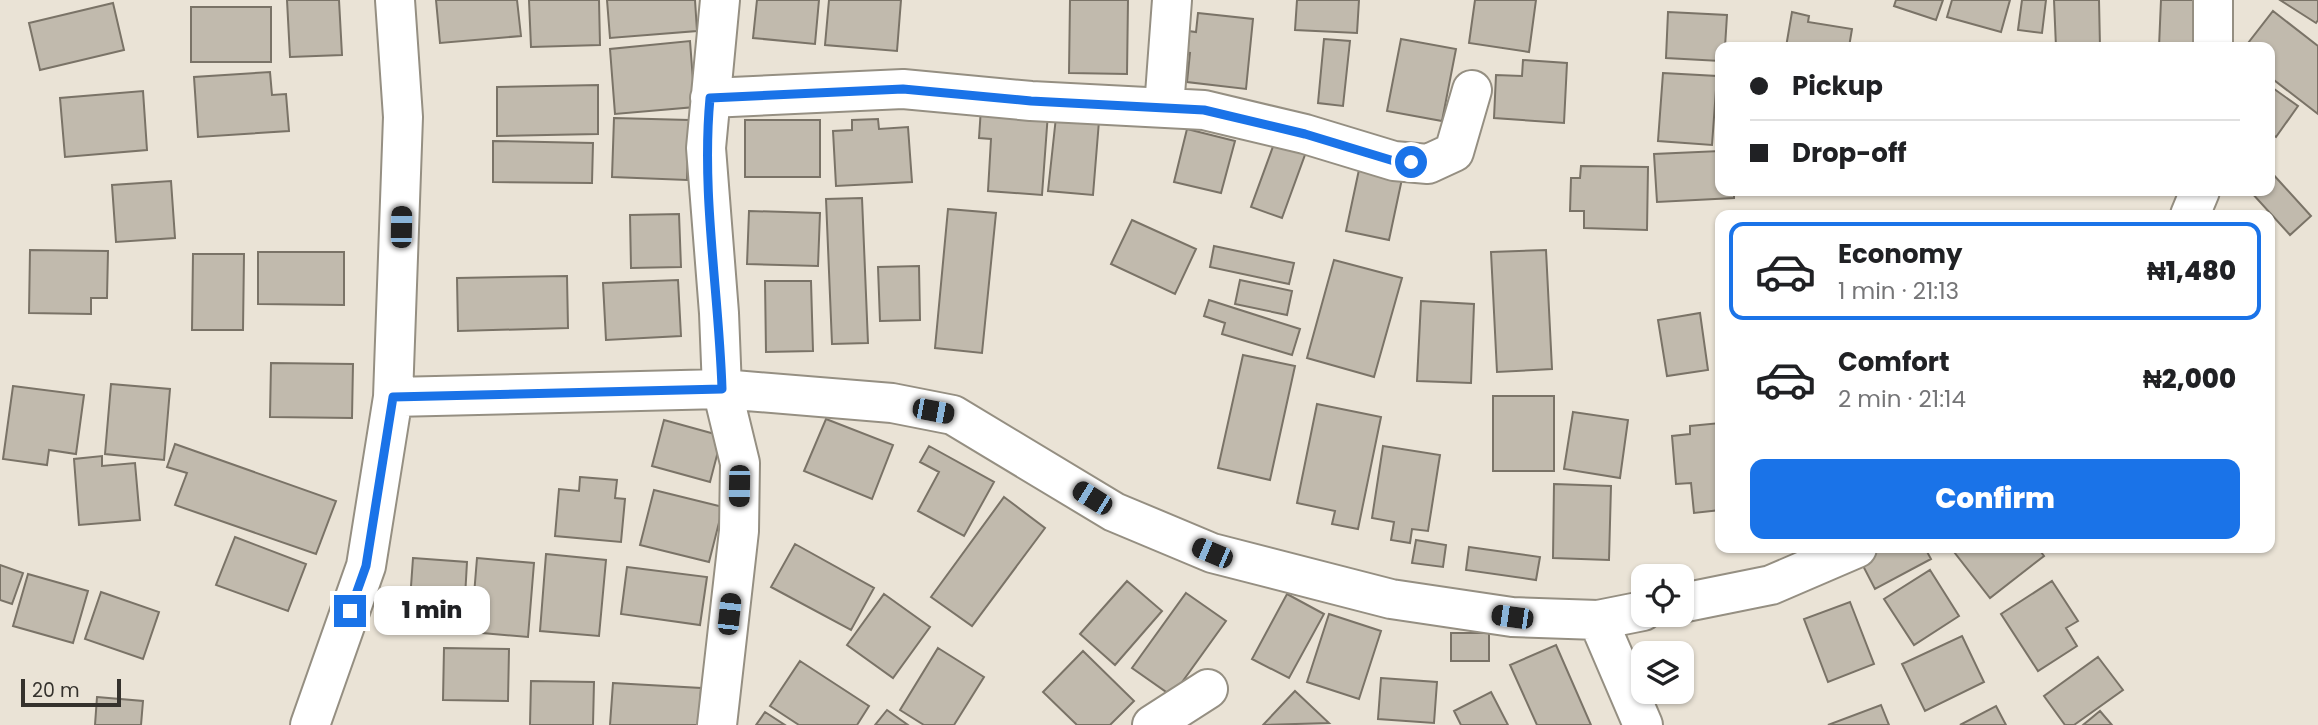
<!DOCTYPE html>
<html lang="en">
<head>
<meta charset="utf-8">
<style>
	body { margin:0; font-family:Poppins,sans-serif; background:#f6f6f6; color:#202124; height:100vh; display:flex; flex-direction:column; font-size:26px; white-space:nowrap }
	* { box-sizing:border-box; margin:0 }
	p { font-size:23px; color:#757577 }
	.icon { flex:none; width:38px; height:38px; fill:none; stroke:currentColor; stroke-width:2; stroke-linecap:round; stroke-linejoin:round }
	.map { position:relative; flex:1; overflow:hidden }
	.details { position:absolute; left:1715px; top:210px; width:560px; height:343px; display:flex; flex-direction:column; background:#fff; border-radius:14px; box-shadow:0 2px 5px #0004 }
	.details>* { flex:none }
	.top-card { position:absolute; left:1715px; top:42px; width:560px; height:154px; border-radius:14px; box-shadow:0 2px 5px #0004; display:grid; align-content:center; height:154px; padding:0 35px; background:#fff }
	.buttons { position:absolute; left:1631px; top:564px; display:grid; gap:14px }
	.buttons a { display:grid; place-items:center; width:63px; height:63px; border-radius:14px; background:#fff; box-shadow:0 2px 5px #0004; font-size:35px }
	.scale { position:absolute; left:21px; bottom:18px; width:100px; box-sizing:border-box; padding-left:7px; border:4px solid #35322d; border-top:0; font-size:19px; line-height:24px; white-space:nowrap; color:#35322d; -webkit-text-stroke:5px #eae3d6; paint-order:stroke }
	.end { position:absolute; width:32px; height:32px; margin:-16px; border:9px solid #1a73e8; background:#fff; box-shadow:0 0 0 4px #fff }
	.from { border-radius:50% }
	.bubble { position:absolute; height:49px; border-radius:14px; background:#fff; box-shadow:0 2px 5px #0004; font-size:23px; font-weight:800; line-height:49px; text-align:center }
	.car { position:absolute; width:21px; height:42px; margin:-21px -10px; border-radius:9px; box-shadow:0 0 5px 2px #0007; background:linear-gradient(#222 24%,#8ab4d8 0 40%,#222 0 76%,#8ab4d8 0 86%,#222 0) }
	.top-card b { display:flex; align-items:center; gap:24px; height:66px; font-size:26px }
	.top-card b+b { border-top:2px solid #e0e0e0 }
	.top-card i { width:18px; height:18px; background:#202124 }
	ul { padding:12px 0 0; list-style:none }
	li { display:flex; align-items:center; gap:21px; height:98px; margin:0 14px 10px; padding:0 21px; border:4px solid transparent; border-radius:14px }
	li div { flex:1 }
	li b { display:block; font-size:26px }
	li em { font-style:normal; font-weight:800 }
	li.current { border-color:#1a73e8 }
	li>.icon { width:63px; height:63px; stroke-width:1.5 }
	.action { display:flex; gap:14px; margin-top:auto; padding:14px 35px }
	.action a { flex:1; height:80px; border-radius:14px; background:#1a73e8; color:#fff; font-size:28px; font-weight:800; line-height:80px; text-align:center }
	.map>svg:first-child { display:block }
	.building { fill:#c1baad; stroke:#7a7367; stroke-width:2 }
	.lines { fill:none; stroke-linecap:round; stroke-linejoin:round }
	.minor-casing { stroke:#958f82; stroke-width:42 }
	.minor { stroke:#fff; stroke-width:38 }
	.route { stroke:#1a73e8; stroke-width:9 }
</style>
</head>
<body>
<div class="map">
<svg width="2318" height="725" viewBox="0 0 2318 725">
	<rect width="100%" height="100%" fill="#eae3d6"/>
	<path class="building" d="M287,0H339L342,55L290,57Z
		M436,0H517L521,36L440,43Z
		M529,0H599L600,45L531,47Z
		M607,0H695L697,31L610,38Z
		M757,0H819L815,44L753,38Z
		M829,0H901L897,51L825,45Z
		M1070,0H1128L1127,74L1069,73Z
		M1297,0H1359L1357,33L1295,30Z
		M1475,0H1536L1529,52L1469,43Z
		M1896,0H1943L1936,20L1894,6Z
		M1952,0H2010L2001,32L1947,17Z
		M2022,0H2046L2042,33L2018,30Z
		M2054,0H2099L2100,47H2056Z
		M2161,0H2204L2202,47H2159Z
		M2280,0H2318V20L2316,23Z
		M113,3L124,50L40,70L29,23Z
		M191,7H271V62H191Z
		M2273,11L2318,46V114L2270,77V47H2245Z
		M1668,12L1727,15L1725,47H1720V61L1666,58Z
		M1792,12L1809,16L1808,22L1852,29L1849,47H1786Z
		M1198,13L1253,19L1246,89L1187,82L1190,53L1179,52L1181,30L1196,32Z
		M1324,39L1350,41L1343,106L1318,103Z
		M1401,39L1456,49L1442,121L1387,111Z
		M690,41L695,107L615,114L610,49Z
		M1523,60L1567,63L1564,123L1494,118L1496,75L1522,76Z
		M270,72L272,95L286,94L289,131L198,137L194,77Z
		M1663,73L1717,76L1712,145L1658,141Z
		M598,85V134L497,136V87Z
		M2270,86L2298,106L2276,137L2270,133Z
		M143,91L147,150L65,157L60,98Z
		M981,108L1048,113L1042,195L988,191L991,139L979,138Z
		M1056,117L1099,121L1093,195L1048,191Z
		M614,118L689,120L687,180L612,177Z
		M878,119L879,129L908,127L912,182L836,186L833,131L852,130V120Z
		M745,120H820V177H745Z
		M1187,129L1235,141L1221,193L1174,182Z
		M493,141L593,143L592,183L493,182Z
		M1275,141L1306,152L1282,218L1251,207Z
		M1720,151V191H1734V198L1657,202L1654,154Z
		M1360,165L1403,174L1389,240L1346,231Z
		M1581,166L1648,167L1647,230L1584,228V211H1570L1571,178H1580Z
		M2271,172L2311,216L2290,235L2250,191H2270Z
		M171,181L175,238L116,242L112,185Z
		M862,198L868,343L832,344L826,199Z
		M948,209L996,213L982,353L935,348Z
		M749,211L820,213L818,266L747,264Z
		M1826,211H1878V215H1826Z
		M679,214L681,267L631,268L630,215Z
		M1132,220L1196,249L1175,294L1111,264Z
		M1214,246L1294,263L1289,284L1210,267Z
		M30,250L108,251L107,298H91V314L29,313Z
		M1546,250L1552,369L1497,372L1491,252Z
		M258,252H344V305L258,304Z
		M193,254H244L243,330H192Z
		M1334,260L1402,278L1374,377L1307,358Z
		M919,266L920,320L880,321L878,267Z
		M567,276L568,328L458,331L457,278Z
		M678,280L681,336L606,340L603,283Z
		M1240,280L1292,291L1287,315L1235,304Z
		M765,281H811L813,351L766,352Z
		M1209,300L1300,329L1292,355L1222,334L1225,323L1204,316Z
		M1421,301L1474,304L1471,383L1417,381Z
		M1700,313L1708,370L1667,376L1658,320Z
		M1243,355L1295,366L1270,480L1218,468Z
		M271,363L353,364L352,418L270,417Z
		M111,384L170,389L164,460L105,454Z
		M13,386L84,395L76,454L49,450L47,465L3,459Z
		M1493,396H1554V471H1493Z
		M1317,404L1381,417L1358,529L1332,524L1335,511L1297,503Z
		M1573,412L1628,420L1620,478L1564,469Z
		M826,419L893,445L872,499L804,471Z
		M664,420L722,436L710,482L652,466Z
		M1720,423V510L1694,513L1691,483L1676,484L1672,436L1690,434V426Z
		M175,444L336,501L316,554L175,505L187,473L167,467Z
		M929,446L994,482L964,536L918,511L939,472L920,462Z
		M1383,446L1440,455L1428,531L1412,529L1410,543L1391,540L1394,522L1372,518Z
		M102,456V466L135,463L140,520L79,525L74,459Z
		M580,477L617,480L615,498L625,499L621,542L555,536L559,489L579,491Z
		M1554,484L1611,486L1609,560L1553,558Z
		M654,490L723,507L709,562L640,545Z
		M1004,497L1045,528L972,626L931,597Z
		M235,537L306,564L288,611L216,585Z
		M1416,540L1446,545L1443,567L1412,563Z
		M795,544L874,588L851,630L771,587Z
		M1469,547L1540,557L1536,580L1466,570Z
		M1884,548H1925L1931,559L1875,589L1860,560Z
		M1951,548H2038L2044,556L1990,598Z
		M546,554L606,560L599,636L540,631Z
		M413,558L467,562L463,633L408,629Z
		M477,558L534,563L528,637L471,632Z
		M0,565L23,573L12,604L0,600Z
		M627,567L707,577L700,625L621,614Z
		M1930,570L1959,616L1914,645L1884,599Z
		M28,574L88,591L73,643L13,626Z
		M1127,581L1162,611L1115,665L1080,634Z
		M2052,581L2078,621L2066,628L2077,646L2038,671L2001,614Z
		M101,592L159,612L143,659L85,639Z
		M1186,593L1226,621L1172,696L1132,668Z
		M884,594L930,627L893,678L847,645Z
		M1287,594L1324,614L1289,678L1252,659Z
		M1850,602L1874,664L1828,682L1804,619Z
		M1329,614L1381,631L1359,699L1307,682Z
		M1451,633H1489V661H1451Z
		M1962,636L1984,682L1925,711L1902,664Z
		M1556,645L1591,725H1537L1510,665Z
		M444,648L509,649L508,701L443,700Z
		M938,648L984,677L954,725H924L900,710Z
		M1083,651L1134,701L1110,725H1077L1043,692Z
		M2098,657L2123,690L2074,725H2065L2044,696Z
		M800,661L869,706L857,725H799L770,706Z
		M1381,678L1437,682L1434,723L1378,719Z
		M531,681L594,682L593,725H530Z
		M613,683L701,688L699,725H610Z
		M1295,691L1329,723L1263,725Z
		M1491,692L1508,725H1461L1454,711Z
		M97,697L143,701L141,725H95Z
		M1881,705L1889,725H1828Z
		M1996,706L2006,725H1960Z
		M887,710L908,725H875Z
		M2100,711L2112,725H2083Z
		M765,712L785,725H756Z"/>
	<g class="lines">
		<defs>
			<path id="minor" d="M2213,47V0
				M710,98L903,89L1031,101L1204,110L1305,134L1394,161L1428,164L1454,152L1472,90
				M1164,108L1172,0
				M2190,215L2200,191
				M393,397L722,389L892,403L953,415L1114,512L1212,553L1391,599L1512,617L1598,620L1643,611
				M1682,603L1771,585L1857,548
				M1598,620L1643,725
				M310,725L366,566L393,397L403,117L395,0
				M717,725L739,531L740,463L722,389L719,313L706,148L720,0
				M1152,725L1208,689"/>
		</defs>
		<use href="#minor" class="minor-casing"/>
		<use href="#minor" class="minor"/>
	</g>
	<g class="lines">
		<path class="route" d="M350,611L366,566L393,397L722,389C719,293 701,194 710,98L903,89L1031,101L1204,110L1305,134L1394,161L1411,162"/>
	</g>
</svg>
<div class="buttons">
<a><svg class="icon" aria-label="locate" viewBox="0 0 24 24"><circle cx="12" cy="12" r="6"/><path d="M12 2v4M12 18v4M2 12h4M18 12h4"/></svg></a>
<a><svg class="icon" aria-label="layers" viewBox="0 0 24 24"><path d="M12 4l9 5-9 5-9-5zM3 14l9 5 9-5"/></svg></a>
</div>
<div class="scale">20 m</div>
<i class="end from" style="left:1411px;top:162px"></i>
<i class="end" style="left:350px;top:611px"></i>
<div class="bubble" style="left:374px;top:586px;width:116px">1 min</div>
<i class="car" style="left:401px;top:227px;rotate:1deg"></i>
<i class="car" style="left:933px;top:411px;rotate:101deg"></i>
<i class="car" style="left:739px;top:486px;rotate:181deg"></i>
<i class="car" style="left:1092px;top:498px;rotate:302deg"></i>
<i class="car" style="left:1212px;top:553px;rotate:293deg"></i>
<i class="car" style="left:729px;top:614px;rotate:6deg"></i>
<i class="car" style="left:1512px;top:617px;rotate:278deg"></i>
<div class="top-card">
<b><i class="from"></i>Pickup</b>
<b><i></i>Drop-off</b>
</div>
<section class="details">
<ul>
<li class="current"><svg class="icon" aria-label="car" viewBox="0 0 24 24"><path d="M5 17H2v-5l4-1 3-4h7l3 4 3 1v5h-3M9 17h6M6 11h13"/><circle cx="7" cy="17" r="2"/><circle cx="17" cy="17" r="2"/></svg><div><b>Economy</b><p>1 min · 21:13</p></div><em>₦1,480</em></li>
<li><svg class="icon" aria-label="car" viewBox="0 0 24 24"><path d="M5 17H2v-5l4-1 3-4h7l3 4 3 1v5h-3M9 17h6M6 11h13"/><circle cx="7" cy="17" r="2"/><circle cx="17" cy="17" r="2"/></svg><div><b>Comfort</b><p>2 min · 21:14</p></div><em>₦2,000</em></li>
</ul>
<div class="action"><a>Confirm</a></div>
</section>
</div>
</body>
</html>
